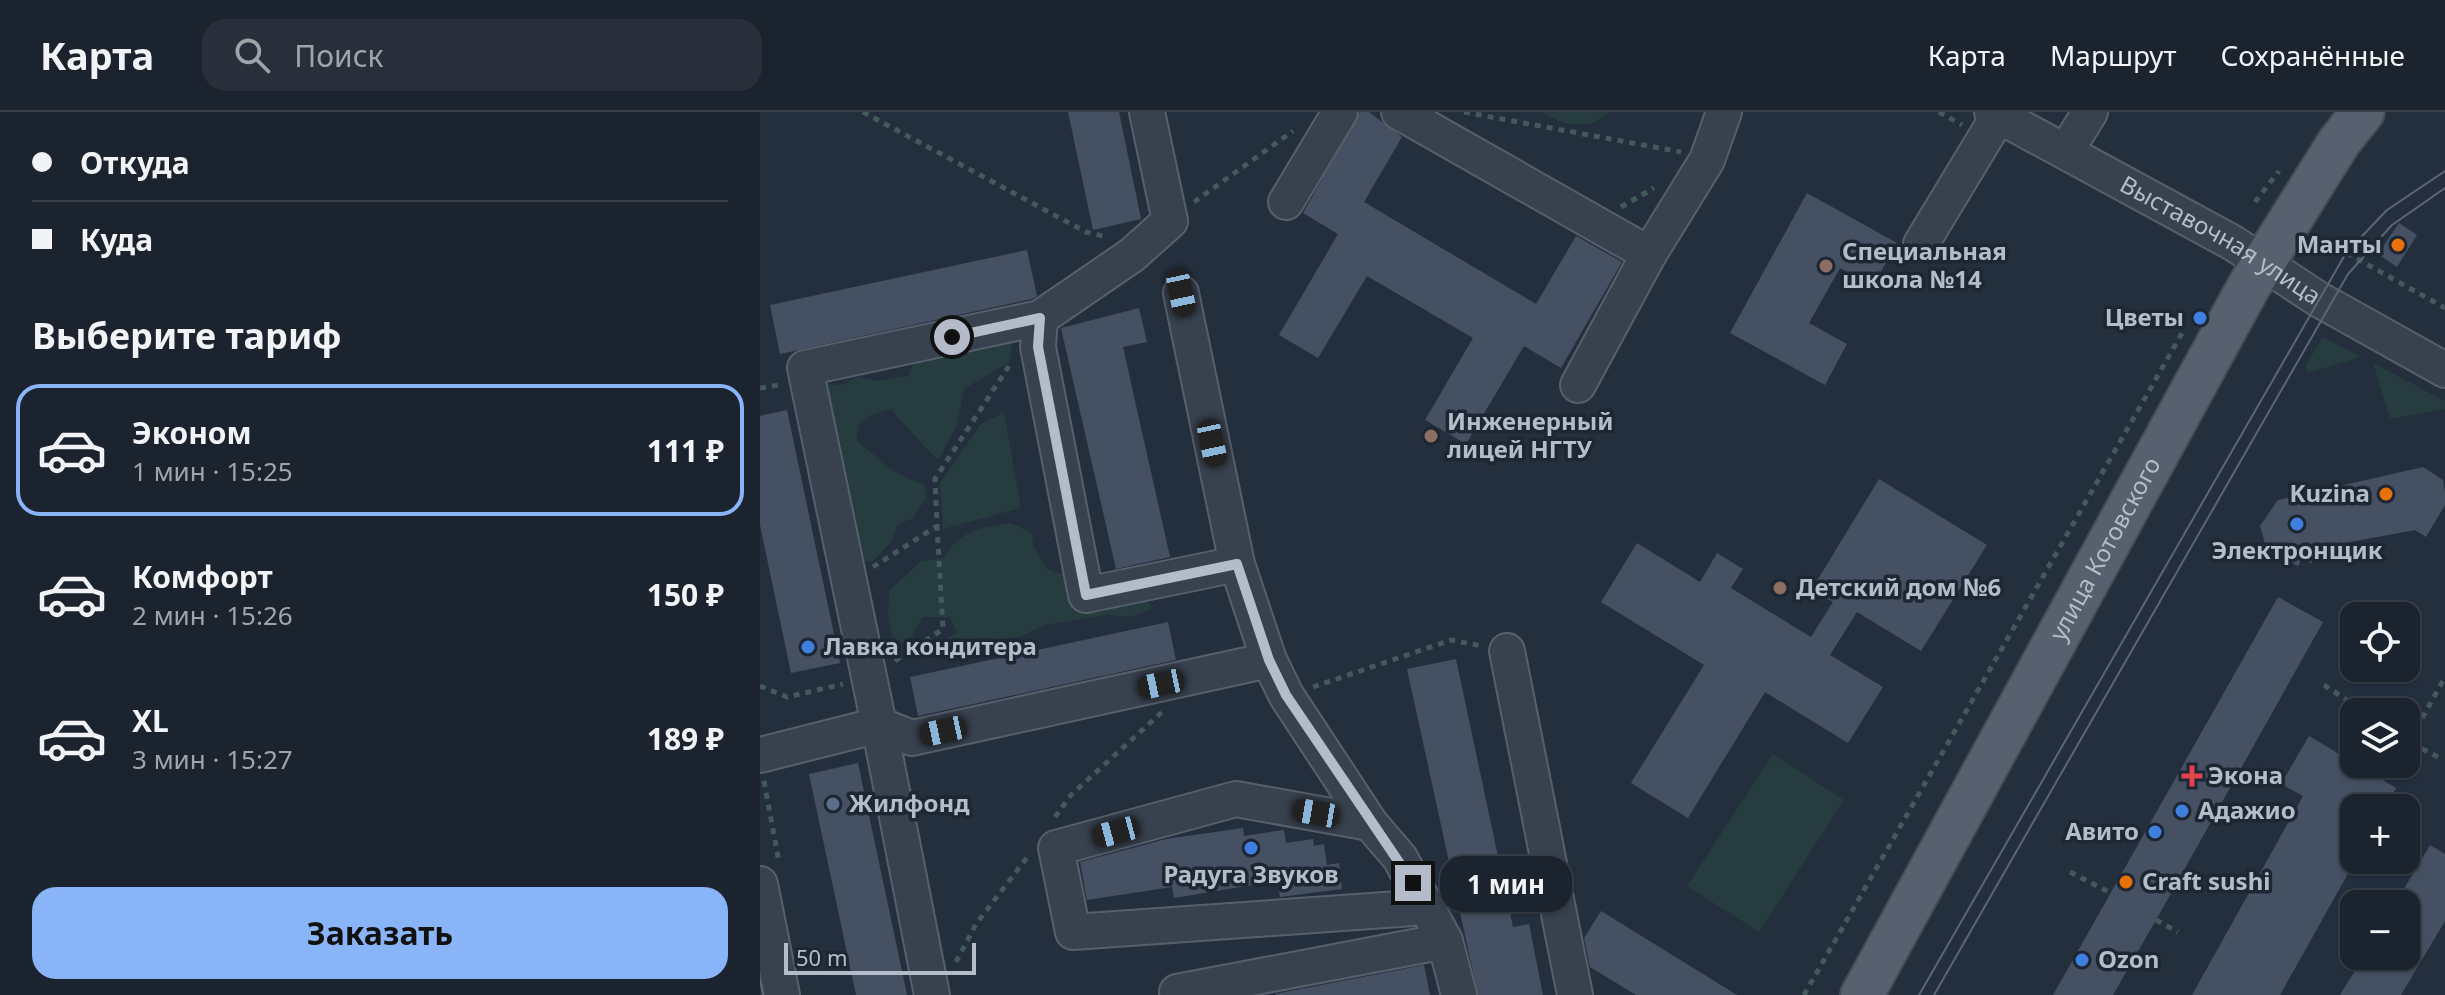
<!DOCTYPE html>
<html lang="ru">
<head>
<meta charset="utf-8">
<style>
	body { margin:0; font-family:"Noto Sans",sans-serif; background:#282f3a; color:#f1f3f6; height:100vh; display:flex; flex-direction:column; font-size:30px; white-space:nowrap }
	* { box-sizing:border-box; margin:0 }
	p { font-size:26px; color:#a0a4aa }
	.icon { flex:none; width:44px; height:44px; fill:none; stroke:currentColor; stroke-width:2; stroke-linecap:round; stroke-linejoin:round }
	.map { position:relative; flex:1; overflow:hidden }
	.panel { display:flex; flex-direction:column; background:#1b232e; width:760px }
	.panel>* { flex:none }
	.hud { display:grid; align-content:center; height:176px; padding:0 32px; background:#1b232e }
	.fabs { position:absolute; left:1580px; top:490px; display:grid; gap:16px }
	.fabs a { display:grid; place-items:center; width:80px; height:80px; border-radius:16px; background:#1b232e; box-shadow:0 2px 6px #0004,0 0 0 2px #39404a; font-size:40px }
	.scale { position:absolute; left:24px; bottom:20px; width:192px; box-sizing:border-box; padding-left:8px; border:4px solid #b4bcc9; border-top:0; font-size:22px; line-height:28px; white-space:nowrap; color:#b4bcc9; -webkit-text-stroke:6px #1d2633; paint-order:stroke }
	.end { position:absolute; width:36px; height:36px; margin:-18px; border:10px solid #b4bcc9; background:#111; box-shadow:0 0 0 4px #111 }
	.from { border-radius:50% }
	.bubble { position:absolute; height:56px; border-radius:24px; background:#1b232e; box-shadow:0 2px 6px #0004,0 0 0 2px #39404a; font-size:26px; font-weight:700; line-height:56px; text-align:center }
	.car { position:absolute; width:24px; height:48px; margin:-24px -12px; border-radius:10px; box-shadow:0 0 6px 2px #0007; background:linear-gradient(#222 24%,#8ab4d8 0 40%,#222 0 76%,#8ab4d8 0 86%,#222 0) }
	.hud b { display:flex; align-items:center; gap:28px; height:76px; font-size:30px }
	.hud b+b { border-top:2px solid #39404a }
	.hud i { width:20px; height:20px; background:#f1f3f6 }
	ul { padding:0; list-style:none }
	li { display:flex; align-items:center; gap:24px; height:132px; margin:0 16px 12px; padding:0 16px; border:4px solid transparent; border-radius:24px }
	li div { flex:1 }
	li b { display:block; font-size:30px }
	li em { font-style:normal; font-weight:700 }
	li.active { border-color:#8ab4f8 }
	li>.icon { width:72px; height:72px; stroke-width:1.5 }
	h2 { padding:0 32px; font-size:36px; line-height:96px }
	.action { display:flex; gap:16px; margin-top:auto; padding:16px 32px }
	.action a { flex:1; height:92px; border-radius:24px; background:#8ab4f8; color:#111; font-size:32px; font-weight:700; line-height:92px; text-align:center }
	header { display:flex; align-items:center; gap:48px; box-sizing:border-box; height:112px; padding:0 40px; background:#1b232e; border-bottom:2px solid #39404a }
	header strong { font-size:38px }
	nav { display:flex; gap:44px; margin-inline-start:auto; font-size:28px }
	.search { width:560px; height:72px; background:#282f3a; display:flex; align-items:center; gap:20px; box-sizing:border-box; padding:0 28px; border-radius:24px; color:#a0a4aa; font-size:30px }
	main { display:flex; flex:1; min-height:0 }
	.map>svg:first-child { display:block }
	.green { fill:#263c3f }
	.building { fill:#455162 }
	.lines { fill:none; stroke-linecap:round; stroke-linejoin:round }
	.minor-casing { stroke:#565f6c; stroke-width:38 }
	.major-casing { stroke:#414a57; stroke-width:46 }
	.path { stroke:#44595c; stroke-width:5; stroke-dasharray:6 6; stroke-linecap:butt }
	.minor { stroke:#38414e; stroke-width:34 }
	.major { stroke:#56606e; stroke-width:42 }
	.tram { stroke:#5a6575; stroke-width:2 }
	.route { stroke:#b4bcc9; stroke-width:10 }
	.food-dot { fill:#e8710a; stroke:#1d2633; stroke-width:3 }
	.education-dot { fill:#8d6e63; stroke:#1d2633; stroke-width:3 }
	.shop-dot { fill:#3f7fe0; stroke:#1d2633; stroke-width:3 }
	.health-dot { fill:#e0444e; stroke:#1d2633; stroke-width:3 }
	.service-dot { fill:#5c6f8a; stroke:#1d2633; stroke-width:3 }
	.labels { text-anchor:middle; stroke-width:7; stroke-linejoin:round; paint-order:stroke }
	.street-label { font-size:24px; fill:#b4bcc9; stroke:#1d2633 }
	.poi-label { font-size:24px; font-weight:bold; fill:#b4bcc9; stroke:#1d2633; text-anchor:start }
</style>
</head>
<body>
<header>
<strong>Карта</strong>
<div class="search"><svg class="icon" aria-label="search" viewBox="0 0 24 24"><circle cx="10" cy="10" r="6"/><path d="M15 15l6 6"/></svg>Поиск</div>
<nav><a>Карта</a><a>Маршрут</a><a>Сохранённые</a></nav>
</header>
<main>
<section class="panel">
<div class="hud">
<b><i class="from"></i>Откуда</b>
<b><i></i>Куда</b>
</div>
<h2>Выберите тариф</h2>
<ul>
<li class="active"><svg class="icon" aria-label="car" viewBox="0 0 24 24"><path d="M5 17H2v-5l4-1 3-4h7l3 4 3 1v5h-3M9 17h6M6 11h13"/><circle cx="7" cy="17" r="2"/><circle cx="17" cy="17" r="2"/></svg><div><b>Эконом</b><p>1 мин · 15:25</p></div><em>111 ₽</em></li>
<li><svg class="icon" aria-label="car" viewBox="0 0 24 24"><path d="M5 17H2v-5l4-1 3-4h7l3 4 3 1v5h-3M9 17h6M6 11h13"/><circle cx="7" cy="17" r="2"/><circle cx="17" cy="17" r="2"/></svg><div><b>Комфорт</b><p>2 мин · 15:26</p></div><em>150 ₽</em></li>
<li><svg class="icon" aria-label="car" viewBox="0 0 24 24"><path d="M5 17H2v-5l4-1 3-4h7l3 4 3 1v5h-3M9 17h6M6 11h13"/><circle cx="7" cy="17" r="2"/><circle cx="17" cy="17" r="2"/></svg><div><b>XL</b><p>3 мин · 15:27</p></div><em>189 ₽</em></li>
</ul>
<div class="action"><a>Заказать</a></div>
</section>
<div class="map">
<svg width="1685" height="883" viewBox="0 0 1685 883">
	<rect width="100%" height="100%" fill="#242f3e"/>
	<path class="green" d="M782,0H850C828,19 805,15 782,0Z
		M1563,225L1601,245L1547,261L1546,253Z
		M248,226L252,235L249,250L204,277L197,313L179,347C172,344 138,306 131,297L111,303L98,314L97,329C121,347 133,364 164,372L167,385L153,406L137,413L132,429L112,450L93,448L60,266L68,272L82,273L99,265L115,269L149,264L155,243Z
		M1613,251L1685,289V297L1630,307Z
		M244,300L261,396L183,417L180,371L220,313Z
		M251,411L272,421L273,433L288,458L382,484L393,496L371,505L348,503L284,513L260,525L223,529L215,536L163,544L172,533L197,521L190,505H163L147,532L133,526L128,507L129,479L161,449L184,446C200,418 221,415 251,411Z
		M1013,642L1084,688L999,820L927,774Z"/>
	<path class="building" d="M308,0H359L381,107L333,118Z
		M600,0H609L642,25L604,90L776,192L816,124L862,150L801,256L764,234L706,332L665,308L713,226L607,164L558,246L519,223L578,122L543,101Z
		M1047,81L1137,131L1113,174L1080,156L1049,211L1087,232L1065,273L970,221Z
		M1639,111L1657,123L1637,155L1618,142Z
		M267,138L277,184L272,187L20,242L10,193Z
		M379,196L387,230L363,235L410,445L356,457L301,216Z
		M27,298L80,551L31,561L0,413V304Z
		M1663,355L1683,368L1685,380V393L1666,425L1655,418L1558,436L1551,451L1542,446L1538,454L1507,438L1500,414L1518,388Z
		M1119,367L1227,433L1161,539L1097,500L1070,543L1123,575L1088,631L1005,580L928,706L871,671L944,553L841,490L877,431L940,470L957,441L983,457L971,476L1051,525L1073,490L1052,477Z
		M1518,485L1563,510L1396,808L1353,883H1293Z
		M408,510L416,548L158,604L150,565Z
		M696,547L753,815L769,812L783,883H718L647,557Z
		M1549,624L1636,676L1625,696H1594V751L1520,883H1432L1543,684L1521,672Z
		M98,651L147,883H96L49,662Z
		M483,716L484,724L524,718L526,731L553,727L554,734L564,732L567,753L579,751L582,777L520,785L517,769L414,786L412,775L327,788L320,750L406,727Z
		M1670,733L1685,742V809L1641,883H1580L1604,844H1646V792H1635Z
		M841,799L977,883H876L830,855L824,826Z
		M664,853L670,883H516L515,882Z"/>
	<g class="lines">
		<defs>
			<g id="minor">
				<path d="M639,0L889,142L947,48L964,0"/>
				<path id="s1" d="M1232,0L1473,131L1558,187L1685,258"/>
				<path d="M1306,39L1330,0"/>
				<path d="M526,90L580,0"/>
				<path d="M1161,132L1239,3"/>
				<path d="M421,181L477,452L509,548L526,583L610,711L640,746L685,829"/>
				<path d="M280,206L278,235L326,483L477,452"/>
				<path d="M818,273L889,142"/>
				<path d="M747,539L815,883"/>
				<path d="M119,613L152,626L509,548"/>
				<path d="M119,613L172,883"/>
				<path d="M0,643L119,613L45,256L280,206L372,143L410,109L387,0"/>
				<path d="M610,711L476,687L296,736L313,820L667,795"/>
				<path d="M0,772L22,883"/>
				<path d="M417,880L685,829L699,883"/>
			</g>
			<g id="major">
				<path id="s2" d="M1102,883L1489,174L1579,30L1603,0"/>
			</g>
		</defs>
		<use href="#minor" class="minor-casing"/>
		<use href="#major" class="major-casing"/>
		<path class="path" d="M103,0L326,120L347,125
			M704,0L921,40
			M1179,0L1202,13
			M434,90L533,19
			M1495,90L1519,59
			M861,95L894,76
			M1576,135L1685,196
			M0,276L19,273
			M113,455L177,414L175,367L251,251
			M135,549L183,517L177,414
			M1564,573L1605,600
			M0,574L27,585L83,572
			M553,575L691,528L722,534
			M1678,645L1649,630L1685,565
			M4,669L19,750
			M295,705L311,683L402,600
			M1310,760L1351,781
			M1396,808L1418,820
			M196,850L216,812L269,743
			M1044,883L1425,216"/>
		<use href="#minor" class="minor"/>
		<use href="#major" class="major"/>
		<path class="tram" d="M0,868L3,883
			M1159,883L1586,141L1627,98L1685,59
			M1174,883L1588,162L1632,113L1685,76"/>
	</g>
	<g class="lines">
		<path class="route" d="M192,225L280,206L278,235L326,483L477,452L509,548L526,583L653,771"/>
	</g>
	<g class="food-dot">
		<circle cx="1638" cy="133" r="8"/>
		<circle cx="1626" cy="382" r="8"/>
		<circle cx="1366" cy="770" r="8"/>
	</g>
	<g class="education-dot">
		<circle cx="1066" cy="154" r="8"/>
		<circle cx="671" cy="324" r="8"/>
		<circle cx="1020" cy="476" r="8"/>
	</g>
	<g class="shop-dot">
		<circle cx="1440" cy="206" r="8"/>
		<circle cx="1537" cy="412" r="8"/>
		<circle cx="48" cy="535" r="8"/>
		<circle cx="1422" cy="699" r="8"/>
		<circle cx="1395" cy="720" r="8"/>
		<circle cx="491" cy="736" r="8"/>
		<circle cx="1322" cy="848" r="8"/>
	</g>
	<path class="health-dot" d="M1428 652h8v8h8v8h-8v8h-8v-8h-8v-8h8z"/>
	<circle class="service-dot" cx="73" cy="692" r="8"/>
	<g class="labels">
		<g class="street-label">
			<text dy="8" stroke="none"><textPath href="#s1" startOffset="262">Выставочная улица</textPath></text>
			<text dy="8" stroke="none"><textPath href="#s2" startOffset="508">улица Котовского</textPath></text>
		</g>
		<g class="poi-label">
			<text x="1622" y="141" text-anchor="end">Манты</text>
			<text x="1082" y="148">Специальная<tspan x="1082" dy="28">школа №14</tspan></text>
			<text x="1424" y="214" text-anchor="end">Цветы</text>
			<text x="687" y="318">Инженерный<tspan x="687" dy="28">лицей НГТУ</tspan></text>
			<text x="1610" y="390" text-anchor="end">Kuzina</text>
			<text x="1537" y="447" text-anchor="middle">Электронщик</text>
			<text x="1036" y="484">Детский дом №6</text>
			<text x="64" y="543">Лавка кондитера</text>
			<text x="1448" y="672">Экона</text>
			<text x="89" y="700">Жилфонд</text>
			<text x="1438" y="707">Адажио</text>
			<text x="1379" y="728" text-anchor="end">Авито</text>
			<text x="491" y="771" text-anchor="middle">Радуга Звуков</text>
			<text x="1382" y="778">Craft sushi</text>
			<text x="1338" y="856">Ozon</text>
		</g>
	</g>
</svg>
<div class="fabs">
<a><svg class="icon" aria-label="locate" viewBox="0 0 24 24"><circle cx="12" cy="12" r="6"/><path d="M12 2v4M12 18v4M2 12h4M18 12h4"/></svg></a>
<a><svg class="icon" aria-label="layers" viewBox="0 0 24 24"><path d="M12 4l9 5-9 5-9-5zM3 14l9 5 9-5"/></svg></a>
<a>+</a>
<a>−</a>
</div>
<div class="scale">50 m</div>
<i class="end from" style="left:192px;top:225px"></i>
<i class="end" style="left:653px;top:771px"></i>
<div class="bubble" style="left:680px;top:744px;width:132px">1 мин</div>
<i class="car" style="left:421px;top:181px;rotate:168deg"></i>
<i class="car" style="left:452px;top:331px;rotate:168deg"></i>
<i class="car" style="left:401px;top:572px;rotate:258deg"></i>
<i class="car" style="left:183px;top:619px;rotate:258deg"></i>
<i class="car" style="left:556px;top:701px;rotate:280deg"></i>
<i class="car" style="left:356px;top:720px;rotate:255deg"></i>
</div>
</main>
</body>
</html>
